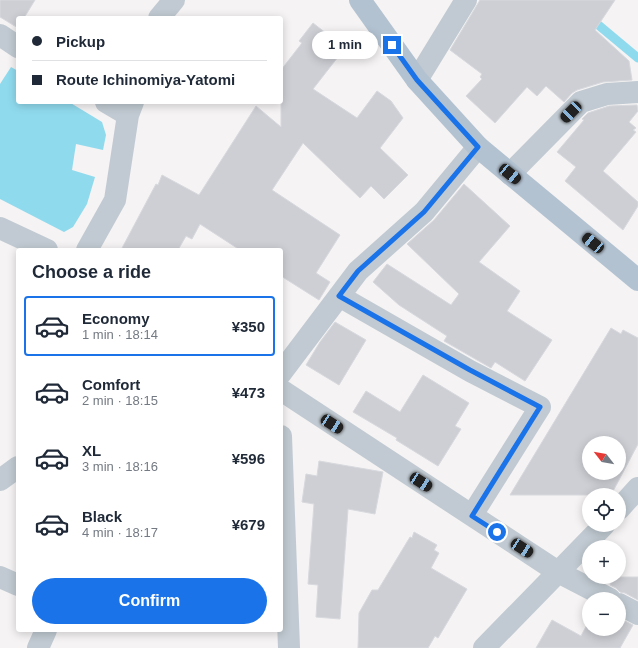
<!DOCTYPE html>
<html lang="en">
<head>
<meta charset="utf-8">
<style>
	body { margin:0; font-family:Helvetica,sans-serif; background:#f2f2f3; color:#1f2937; height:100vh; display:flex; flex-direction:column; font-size:15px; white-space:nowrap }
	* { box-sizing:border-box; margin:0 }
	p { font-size:13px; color:#747a83 }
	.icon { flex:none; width:22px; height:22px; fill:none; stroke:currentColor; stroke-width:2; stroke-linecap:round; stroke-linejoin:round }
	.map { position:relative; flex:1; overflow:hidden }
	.side { position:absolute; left:16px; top:248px; width:267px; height:384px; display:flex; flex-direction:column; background:#fff; border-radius:4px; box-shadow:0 2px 10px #0003 }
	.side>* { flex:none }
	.banner { position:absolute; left:16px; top:16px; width:267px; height:88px; border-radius:4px; box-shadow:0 2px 10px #0003; display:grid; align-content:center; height:88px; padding:0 16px; background:#fff }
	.needle { width:26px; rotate:301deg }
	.controls { position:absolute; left:582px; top:436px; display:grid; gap:8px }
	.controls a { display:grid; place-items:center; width:44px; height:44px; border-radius:50%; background:#fff; box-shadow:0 2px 10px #0003; font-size:20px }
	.end { position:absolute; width:18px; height:18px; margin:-9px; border:5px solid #1a73e8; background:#fff; box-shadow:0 0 0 2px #fff }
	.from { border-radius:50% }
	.bubble { position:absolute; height:28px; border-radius:14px; background:#fff; box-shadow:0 2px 10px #0003; font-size:13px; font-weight:700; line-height:28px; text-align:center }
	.car { position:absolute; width:12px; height:24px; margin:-12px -6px; border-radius:5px; box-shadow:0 0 3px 1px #0007; background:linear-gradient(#222 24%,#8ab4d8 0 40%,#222 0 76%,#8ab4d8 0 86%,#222 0) }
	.banner b { display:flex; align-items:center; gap:14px; height:38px; font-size:15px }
	.banner b+b { border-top:1px solid #e0e1e3 }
	.banner i { width:10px; height:10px; background:#1f2937 }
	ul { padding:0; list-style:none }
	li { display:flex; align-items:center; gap:12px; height:60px; margin:0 8px 6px; padding:0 8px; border:2px solid transparent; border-radius:4px }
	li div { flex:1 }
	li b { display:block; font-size:15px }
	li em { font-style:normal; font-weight:700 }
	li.active { border-color:#1a73e8 }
	li>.icon { width:36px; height:36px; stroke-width:1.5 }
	h2 { padding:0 16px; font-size:18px; line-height:48px }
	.cta { display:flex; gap:8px; margin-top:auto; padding:8px 16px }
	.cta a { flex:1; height:46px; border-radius:24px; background:#1a73e8; color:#fff; font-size:16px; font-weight:700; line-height:46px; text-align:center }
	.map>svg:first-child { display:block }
	.water { fill:#90daee }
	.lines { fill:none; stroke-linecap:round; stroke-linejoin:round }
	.stream { stroke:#90daee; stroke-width:9 }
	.building { fill:#cdcfd5; stroke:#d7d9de; fill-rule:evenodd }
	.minor { stroke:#c1cad2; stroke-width:22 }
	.major { stroke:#b3c2d1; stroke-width:22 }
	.route { stroke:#1a73e8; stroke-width:5 }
</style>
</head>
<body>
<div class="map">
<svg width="638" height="648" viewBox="0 0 638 648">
	<rect width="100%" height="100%" fill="#f5f3f3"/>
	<path class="water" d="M11,67L18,71V102H69L102,122L106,135L103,150L76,144L72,170L95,177L87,204L73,227L64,232L0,199V84Z"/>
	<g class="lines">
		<path class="stream" d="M590,18L638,58"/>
	</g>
	<path class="building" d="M0,0H35L24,18H18V28L0,17Z
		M480,0H615L595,30L629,61L632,80L603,82L577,90L572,93L564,102L546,86L537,96L527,87L495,123L466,96L482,79L480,77L482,74L450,50Z
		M313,23L345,48L313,89L357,118L377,91L391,101L403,118L380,148L408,175L384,199L371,186L360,198L303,143L272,190L340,235L316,273L330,282L319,300L281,276V250H240L200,224L192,239L186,236L178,250H121L156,184L158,185L162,175L199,195L256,106L281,127V70L302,43L299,41Z
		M637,105L638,111L629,122L636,128L633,130L636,132L603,171L638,202V206L623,230L565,181L576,167L557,152L584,120L582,119L588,113L609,106Z
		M464,184L510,226L479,262L520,291L507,311L552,340L525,381L495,362L491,368L444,341L447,336L399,305L373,282L387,264L451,305L459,294L407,244L434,220Z
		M335,322L366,340L339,385L306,365L320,342Z
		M611,328L621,334L623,330L638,338V444L611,495H510ZM589,443H619V473H589Z
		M423,375L469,403L455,426L461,429L438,466L396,440L397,438L353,412L366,391L400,412Z
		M319,461L383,472L375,514L348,509L340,619L316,617L318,585L308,584L314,504L302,502L306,474L317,476Z
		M414,532L437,545L434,550L439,553L431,568L467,589L438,638L435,636L428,648H358L359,613L372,590H378L410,537L412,538Z
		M614,577H638V600L625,593L620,592L616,588L610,585Z
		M619,618L633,625L620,648H536L552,620L581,636L589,621V629H619Z"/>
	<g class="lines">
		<path class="minor" d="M159,18L174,0
			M0,35L18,47
			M417,80L466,0
			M106,102L128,115
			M510,174L581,102L607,94L638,92
			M0,228L47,250
			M87,250L115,200L128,115L133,102
			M339,296L470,371L540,407L472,515
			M281,373L358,271L424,212L478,147
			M281,390L558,572L610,599
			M281,436L289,648
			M0,480L18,467
			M619,509L638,488
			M0,577L18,585
			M619,604L638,614
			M38,648L46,630
			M484,648L604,525"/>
		<path class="major" d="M360,0L417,80L478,147L638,280"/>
	</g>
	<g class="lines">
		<path class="route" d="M392,45L417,80L478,147L424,212L358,271L339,296L470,370L540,407L472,516L497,532"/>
	</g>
</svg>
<div class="controls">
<a><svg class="needle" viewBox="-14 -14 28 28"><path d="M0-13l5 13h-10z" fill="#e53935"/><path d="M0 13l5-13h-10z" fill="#747a83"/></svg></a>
<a><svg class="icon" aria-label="locate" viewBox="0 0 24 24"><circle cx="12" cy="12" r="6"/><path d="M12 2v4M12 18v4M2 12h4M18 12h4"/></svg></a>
<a>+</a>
<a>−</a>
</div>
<i class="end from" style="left:497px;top:532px"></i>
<i class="end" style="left:392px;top:45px"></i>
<div class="bubble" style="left:312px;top:31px;width:66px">1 min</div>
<i class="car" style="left:571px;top:112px;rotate:225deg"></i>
<i class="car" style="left:510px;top:174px;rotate:129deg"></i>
<i class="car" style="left:593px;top:243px;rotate:309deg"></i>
<i class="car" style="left:332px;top:424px;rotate:123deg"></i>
<i class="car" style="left:421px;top:482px;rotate:123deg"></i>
<i class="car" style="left:522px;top:548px;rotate:123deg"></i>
<div class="banner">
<b><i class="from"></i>Pickup</b>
<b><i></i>Route Ichinomiya-Yatomi</b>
</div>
<section class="side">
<h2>Choose a ride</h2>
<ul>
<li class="active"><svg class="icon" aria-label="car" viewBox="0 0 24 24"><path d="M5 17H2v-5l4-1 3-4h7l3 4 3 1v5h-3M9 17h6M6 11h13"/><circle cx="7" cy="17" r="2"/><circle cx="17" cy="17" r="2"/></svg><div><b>Economy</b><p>1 min · 18:14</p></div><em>¥350</em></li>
<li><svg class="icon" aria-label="car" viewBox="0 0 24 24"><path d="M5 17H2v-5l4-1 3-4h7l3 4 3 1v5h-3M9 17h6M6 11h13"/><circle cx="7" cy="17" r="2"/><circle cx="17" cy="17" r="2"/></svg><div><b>Comfort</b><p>2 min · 18:15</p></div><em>¥473</em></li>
<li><svg class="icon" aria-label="car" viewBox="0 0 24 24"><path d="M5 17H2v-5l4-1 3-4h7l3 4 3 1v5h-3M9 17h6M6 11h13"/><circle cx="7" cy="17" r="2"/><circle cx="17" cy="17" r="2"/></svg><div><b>XL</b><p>3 min · 18:16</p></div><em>¥596</em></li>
<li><svg class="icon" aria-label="car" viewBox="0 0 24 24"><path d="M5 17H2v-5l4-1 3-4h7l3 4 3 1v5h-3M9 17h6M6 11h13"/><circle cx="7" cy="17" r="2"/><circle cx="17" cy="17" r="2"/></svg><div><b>Black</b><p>4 min · 18:17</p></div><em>¥679</em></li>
</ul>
<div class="cta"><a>Confirm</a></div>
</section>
</div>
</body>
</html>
